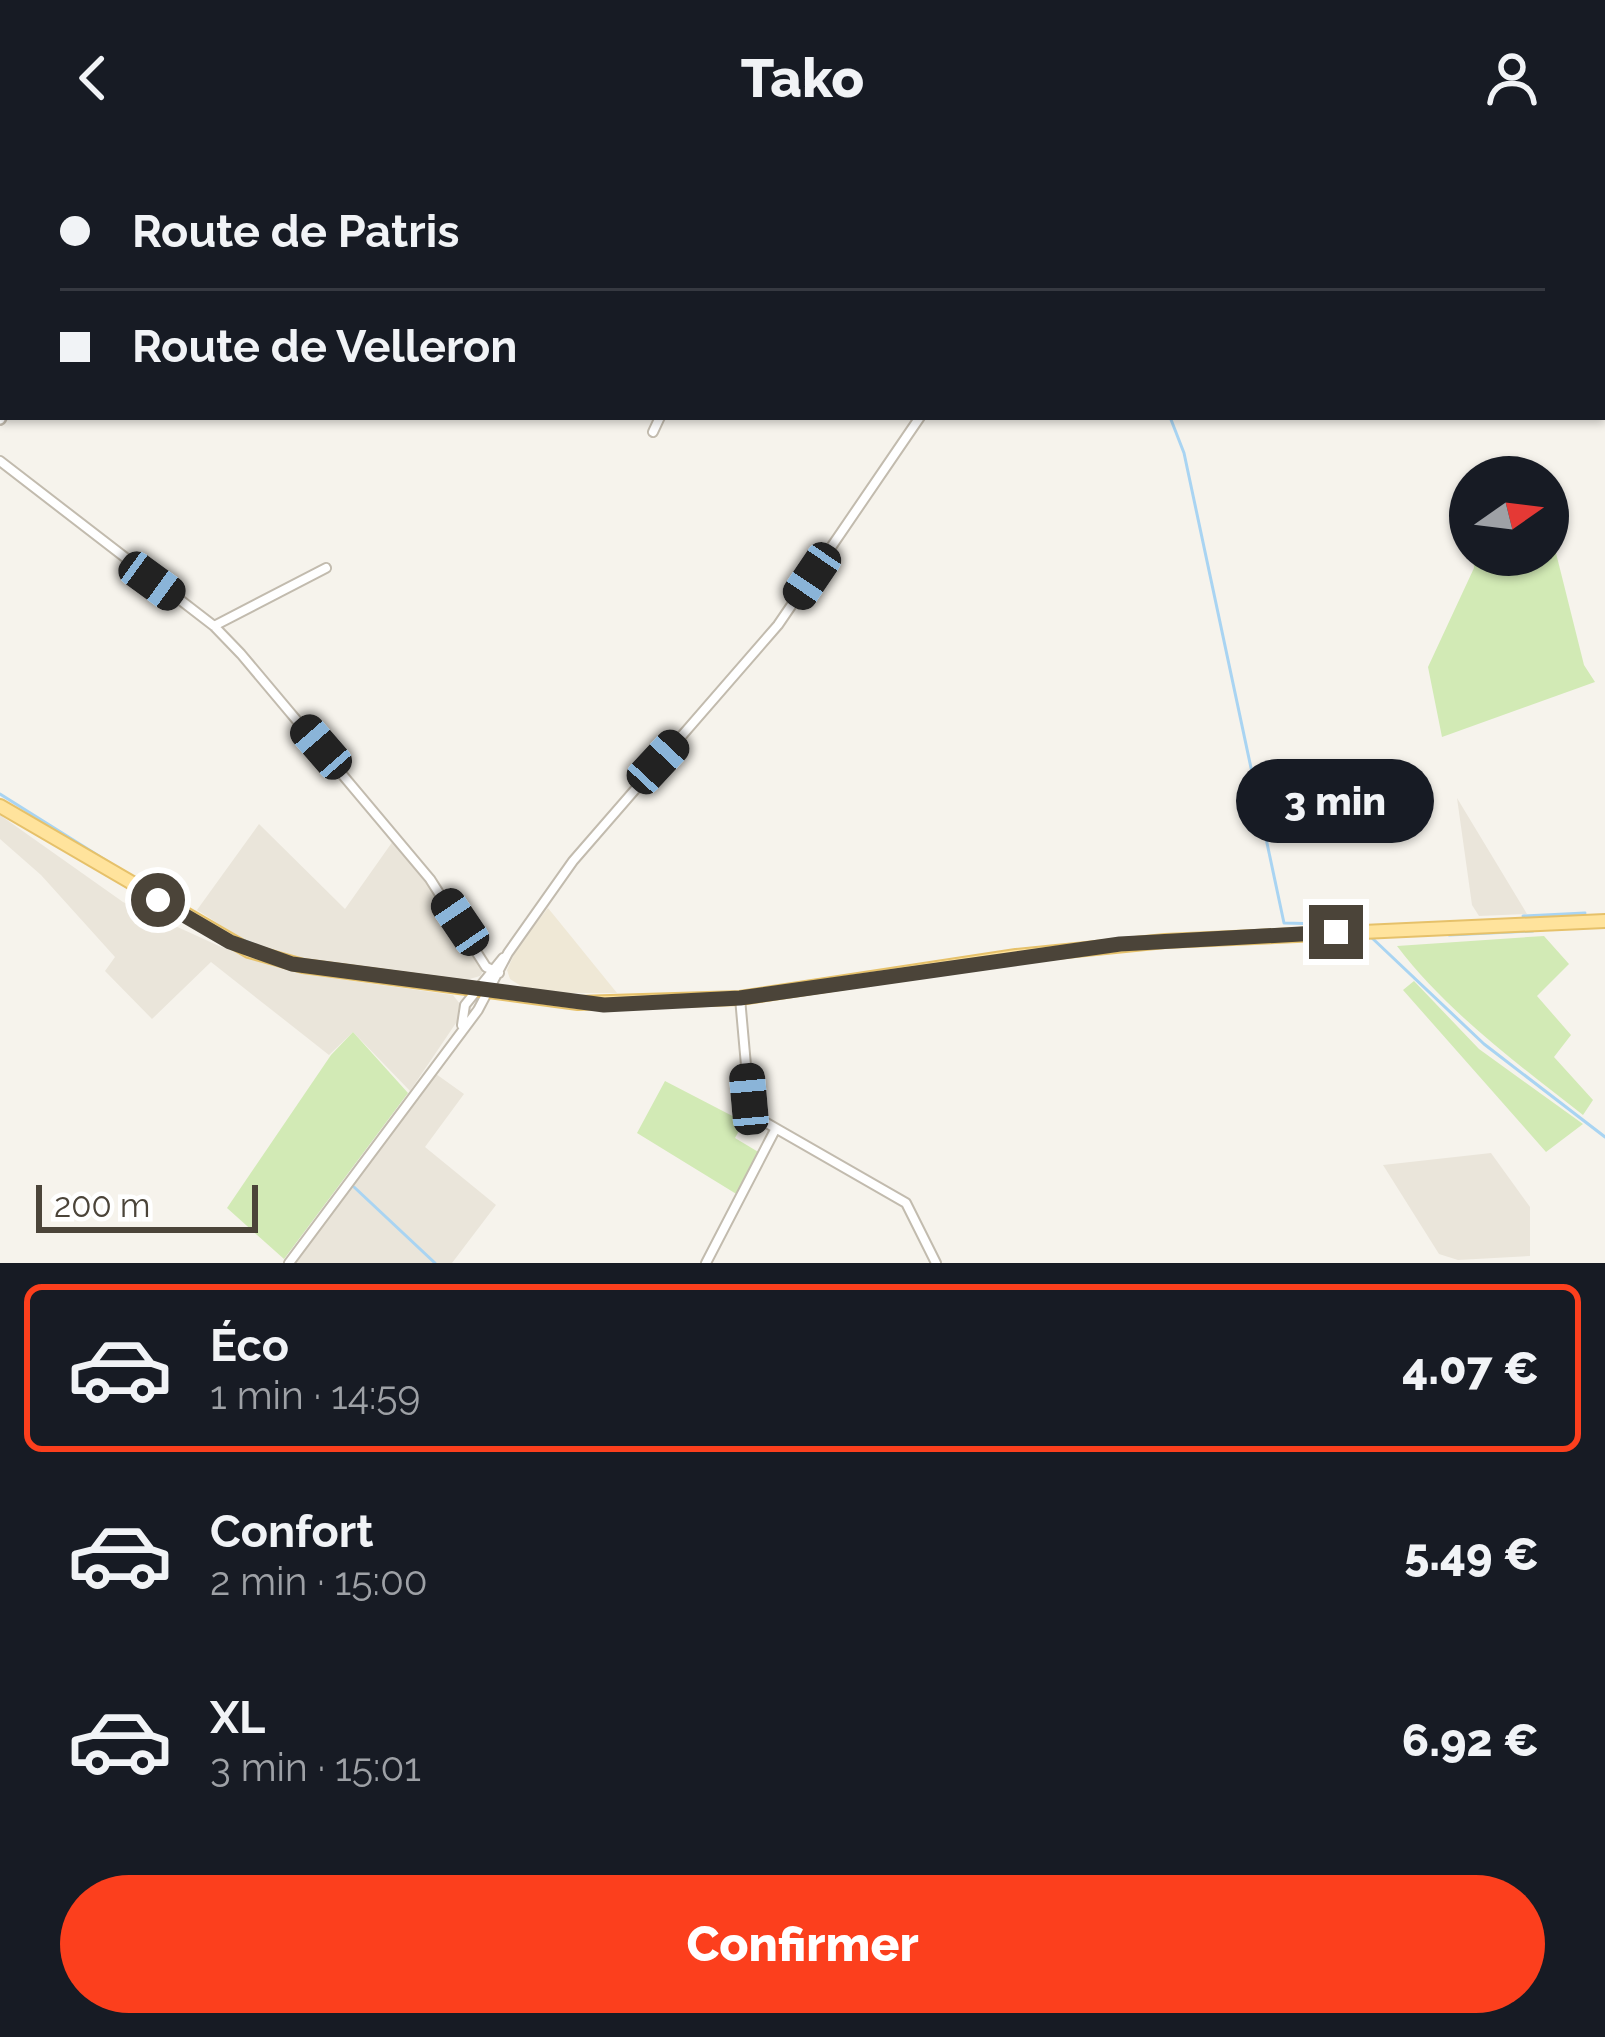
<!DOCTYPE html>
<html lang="fr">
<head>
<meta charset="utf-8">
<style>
	body { margin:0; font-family:Raleway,sans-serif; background:#242831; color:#f1f3f6; height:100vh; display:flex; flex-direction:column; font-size:45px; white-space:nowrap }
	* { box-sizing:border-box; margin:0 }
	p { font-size:39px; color:#9ea1a6 }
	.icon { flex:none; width:66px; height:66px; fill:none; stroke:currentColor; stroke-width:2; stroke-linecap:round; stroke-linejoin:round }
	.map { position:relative; height:1107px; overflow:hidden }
	.details { display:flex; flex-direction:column; background:#171b24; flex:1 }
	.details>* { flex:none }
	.hud { position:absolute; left:0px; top:0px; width:1605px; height:264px; box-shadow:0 3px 9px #0004; display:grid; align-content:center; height:264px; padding:0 60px; background:#171b24 }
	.needle { width:78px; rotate:76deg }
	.controls { position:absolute; left:1449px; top:300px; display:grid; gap:24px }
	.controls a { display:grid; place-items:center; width:120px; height:120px; border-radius:50%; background:#171b24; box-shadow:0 3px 9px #0004; font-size:60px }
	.scale { position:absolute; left:36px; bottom:30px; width:222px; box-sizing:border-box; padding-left:12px; border:6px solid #4b4439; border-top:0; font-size:33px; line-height:42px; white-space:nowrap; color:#4b4439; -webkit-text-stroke:9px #fff; paint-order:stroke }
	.end { position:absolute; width:54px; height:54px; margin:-27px; border:15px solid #4b4439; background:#fff; box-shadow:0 0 0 6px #fff }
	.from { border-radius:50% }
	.bubble { position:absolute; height:84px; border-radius:42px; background:#171b24; box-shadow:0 3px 9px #0004; font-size:39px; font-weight:800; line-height:84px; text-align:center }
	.car { position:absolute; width:36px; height:72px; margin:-36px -18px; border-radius:15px; box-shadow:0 0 9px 3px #0007; background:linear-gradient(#222 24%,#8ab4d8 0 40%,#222 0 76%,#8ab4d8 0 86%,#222 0) }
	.hud b { display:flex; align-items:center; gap:42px; height:114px; font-size:45px }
	.hud b+b { border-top:3px solid #363941 }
	.hud i { width:30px; height:30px; background:#f1f3f6 }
	ul { padding:21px 0 0; list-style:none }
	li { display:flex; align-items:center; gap:36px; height:168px; margin:0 24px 18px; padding:0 36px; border:6px solid transparent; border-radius:18px }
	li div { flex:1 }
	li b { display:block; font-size:45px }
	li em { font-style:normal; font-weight:800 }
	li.current { border-color:#fc3f1d }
	li>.icon { width:108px; height:108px; stroke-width:1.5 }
	.button { display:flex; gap:24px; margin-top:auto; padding:24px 60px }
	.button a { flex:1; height:138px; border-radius:72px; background:#fc3f1d; color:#fff; font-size:48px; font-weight:800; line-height:138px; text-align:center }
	header { display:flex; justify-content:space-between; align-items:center; height:156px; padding:0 60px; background:#171b24; font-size:54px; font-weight:800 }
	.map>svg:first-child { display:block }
	.residential { fill:#eae5da }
	.education { fill:#efe8d6 }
	.green { fill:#d2eab5 }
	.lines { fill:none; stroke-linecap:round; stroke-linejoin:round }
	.stream { stroke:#a9d4f2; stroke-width:3 }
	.minor-casing { stroke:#c2bbae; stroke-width:12 }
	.tertiary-casing { stroke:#c2bbae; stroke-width:14 }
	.primary-casing { stroke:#e6c16a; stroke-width:16 }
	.minor { stroke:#fff; stroke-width:8 }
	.tertiary { stroke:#fff; stroke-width:9 }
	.primary { stroke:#ffe39c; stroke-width:12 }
	.route { stroke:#4b4439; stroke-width:15 }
</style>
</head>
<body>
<header><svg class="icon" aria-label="back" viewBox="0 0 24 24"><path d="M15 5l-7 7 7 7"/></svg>Tako<svg class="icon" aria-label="person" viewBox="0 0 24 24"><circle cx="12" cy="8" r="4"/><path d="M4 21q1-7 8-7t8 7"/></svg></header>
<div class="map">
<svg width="1605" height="1107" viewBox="0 0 1605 1107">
	<rect width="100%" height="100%" fill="#f6f3ec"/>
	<path class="residential" d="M1457,642L1527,758L1479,760L1472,749Z
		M0,659L123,746L219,790L309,819L453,839L460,848L458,864L410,935L353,876L329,899L211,806L152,863L105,815L115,801L41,719L0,683Z
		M259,668L345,753L393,685L448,751L485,812L480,820L463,825L283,799L247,786L197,754Z
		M436,918L464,938L425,991L496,1049L452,1107H296Z
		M1491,997L1530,1051V1100L1458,1104L1439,1098L1383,1009Z"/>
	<path class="education" d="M548,752L617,837H532L510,823L507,814L518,790Z"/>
	<path class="green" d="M1549,369L1584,509L1595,526L1442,581L1428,511L1474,412L1473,399H1548Z
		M1544,780L1569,808L1537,840L1571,879L1554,901L1593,944L1583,959C1518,908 1448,857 1397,790Z
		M1414,825L1479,893L1583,968L1546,996L1403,834Z
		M353,876L408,937L284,1103L227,1052L331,899Z
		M665,925L744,966L735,982L760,997L738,1039L637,977Z"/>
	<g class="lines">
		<path class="stream" d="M1056,0L1058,3
			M1170,261L1184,297L1284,767L1361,769
			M0,638L110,707
			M1523,760L1585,757
			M1449,779L1533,775
			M1371,781L1484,888L1605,981
			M238,782L262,792
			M354,1031L435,1107"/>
		<defs>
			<path id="minor" d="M957,0L959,3
				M764,3L766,0
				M1138,3L1141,0
				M653,276L660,261
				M0,305L214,470L241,498L430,723L486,811L499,817
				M214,470L326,412
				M740,842L749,943L758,962L906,1047L936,1107
				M462,869L465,849L503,802
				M289,1107L478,854L508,797L573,705L778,469L920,261
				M706,1107L775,974"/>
			<path id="tertiary" d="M70,3L71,0
				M0,263L3,257"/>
			<path id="primary" d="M0,650L249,795L303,810L578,847L740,842L1016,800L1165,785L1605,765"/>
		</defs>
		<use href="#minor" class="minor-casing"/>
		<use href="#tertiary" class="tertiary-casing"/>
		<use href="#primary" class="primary-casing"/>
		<use href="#minor" class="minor"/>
		<use href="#tertiary" class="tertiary"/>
		<use href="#primary" class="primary"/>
	</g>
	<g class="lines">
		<path class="route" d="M158,744L230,786L292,808L604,849L740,842L1120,788L1336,776"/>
	</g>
</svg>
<div class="controls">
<a><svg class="needle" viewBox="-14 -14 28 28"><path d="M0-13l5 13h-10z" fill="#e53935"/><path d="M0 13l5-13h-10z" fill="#9ea1a6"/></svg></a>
</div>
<div class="scale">200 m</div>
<i class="end from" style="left:158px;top:744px"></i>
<i class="end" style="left:1336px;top:776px"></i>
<div class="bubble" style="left:1236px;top:603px;width:198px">3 min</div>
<i class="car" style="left:812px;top:420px;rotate:214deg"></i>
<i class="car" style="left:152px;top:425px;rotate:126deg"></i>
<i class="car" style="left:321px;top:591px;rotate:319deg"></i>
<i class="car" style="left:658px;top:606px;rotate:43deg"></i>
<i class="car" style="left:460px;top:766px;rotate:326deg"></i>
<i class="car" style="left:749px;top:943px;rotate:355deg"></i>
<div class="hud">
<b><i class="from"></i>Route de Patris</b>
<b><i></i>Route de Velleron</b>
</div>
</div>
<section class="details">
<ul>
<li class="current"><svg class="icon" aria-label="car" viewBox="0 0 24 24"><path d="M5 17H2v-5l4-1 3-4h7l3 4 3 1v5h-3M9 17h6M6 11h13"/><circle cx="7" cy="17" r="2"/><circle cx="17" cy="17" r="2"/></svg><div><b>Éco</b><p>1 min · 14:59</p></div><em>4.07 €</em></li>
<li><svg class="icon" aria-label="car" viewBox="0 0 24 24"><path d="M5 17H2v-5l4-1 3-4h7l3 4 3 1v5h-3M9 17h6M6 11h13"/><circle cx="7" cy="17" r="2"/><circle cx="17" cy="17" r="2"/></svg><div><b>Confort</b><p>2 min · 15:00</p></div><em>5.49 €</em></li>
<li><svg class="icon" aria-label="car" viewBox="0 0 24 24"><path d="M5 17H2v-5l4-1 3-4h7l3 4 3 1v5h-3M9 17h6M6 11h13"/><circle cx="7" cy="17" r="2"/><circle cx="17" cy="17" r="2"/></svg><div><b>XL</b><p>3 min · 15:01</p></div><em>6.92 €</em></li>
</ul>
<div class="button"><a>Confirmer</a></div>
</section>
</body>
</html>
